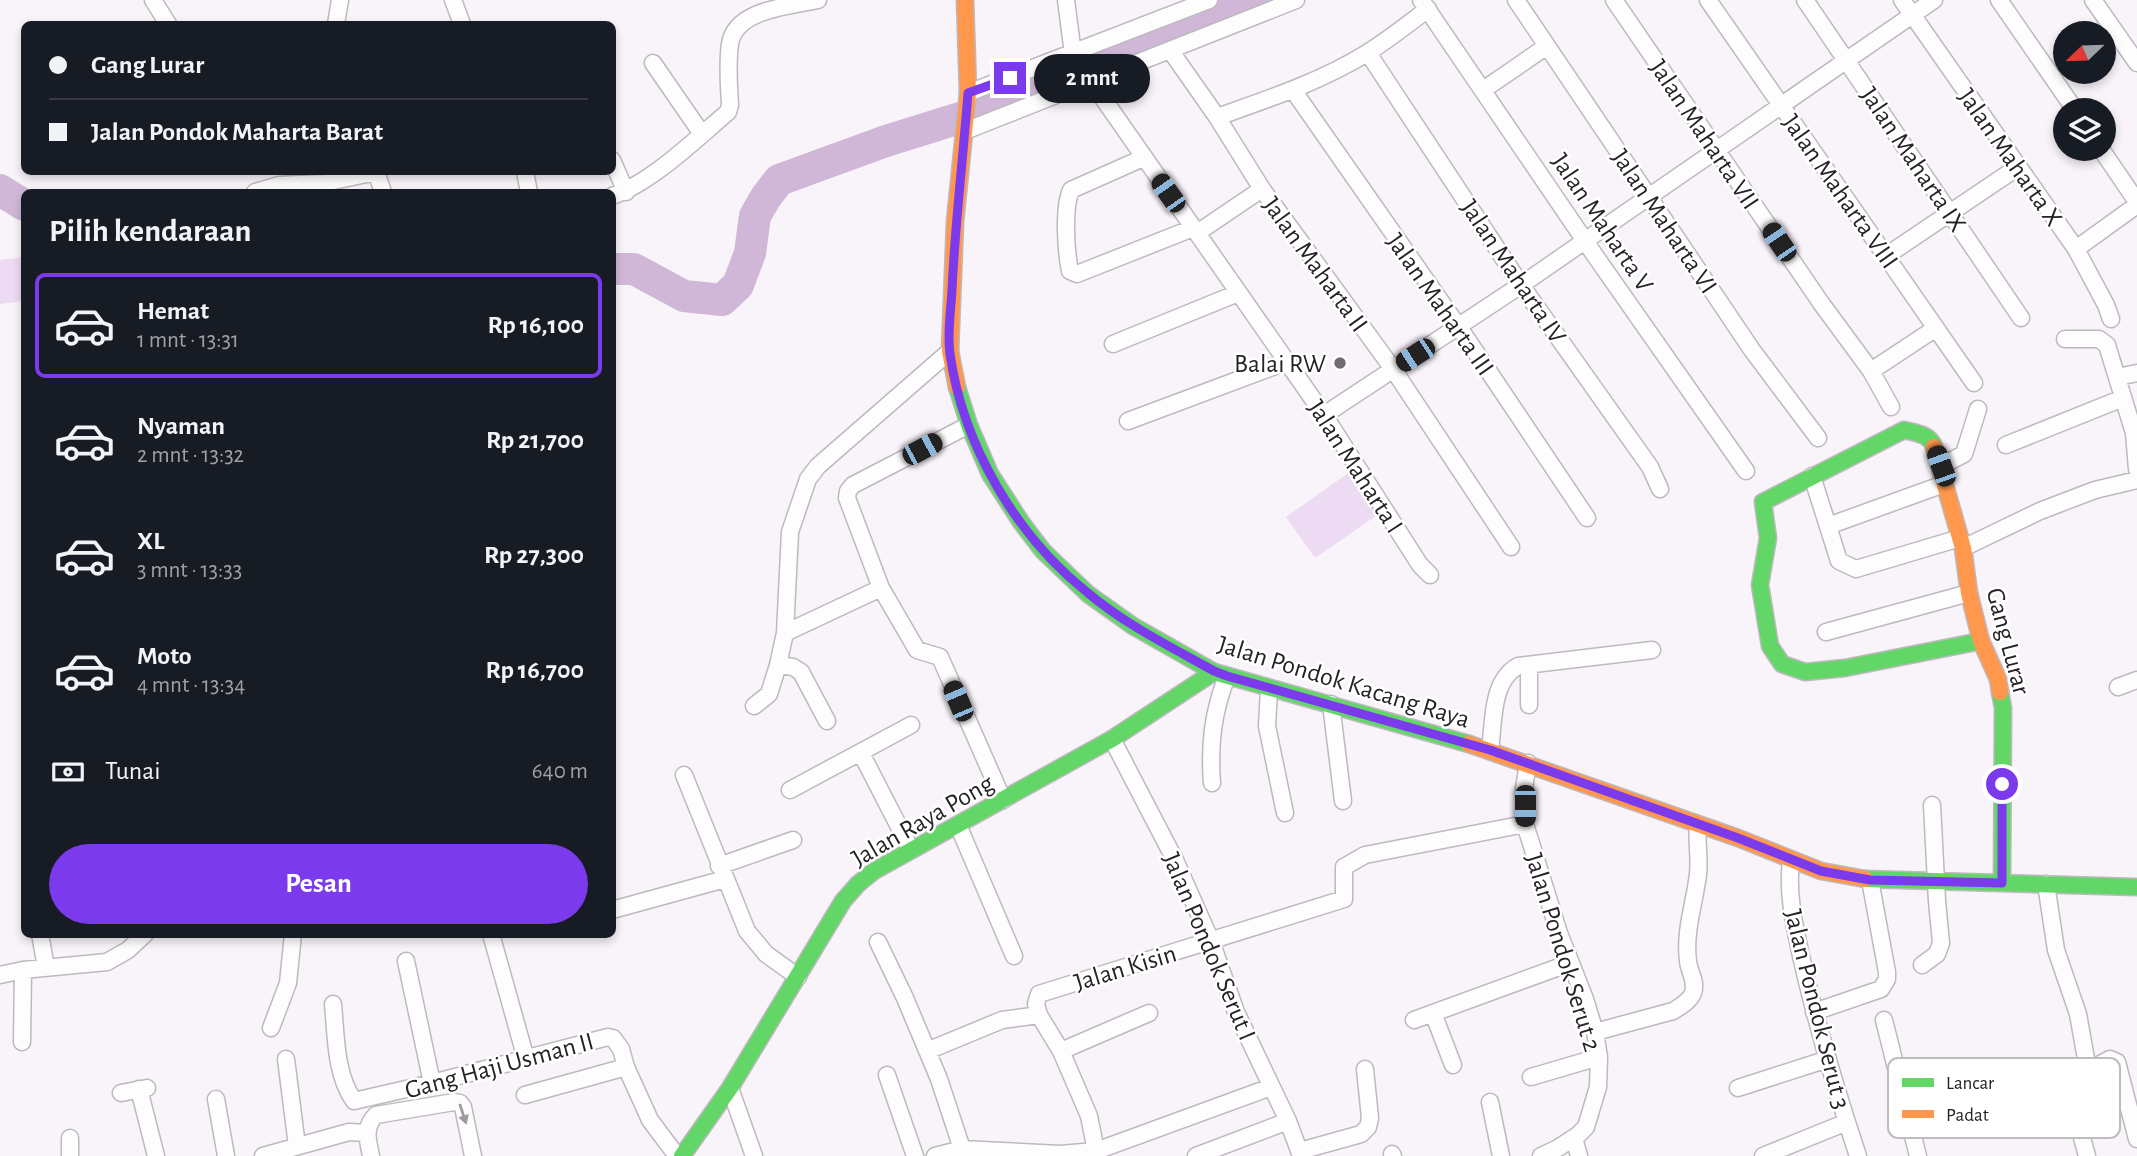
<!DOCTYPE html>
<html lang="id">
<head>
<meta charset="utf-8">
<style>
	body { margin:0; font-family:"Alegreya Sans",sans-serif; background:#242831; color:#f1f3f6; height:100vh; display:flex; flex-direction:column; font-size:26px; white-space:nowrap }
	* { box-sizing:border-box; margin:0 }
	p { font-size:23px; color:#9ea1a6 }
	.icon { flex:none; width:38px; height:38px; fill:none; stroke:currentColor; stroke-width:2; stroke-linecap:round; stroke-linejoin:round }
	.map { position:relative; flex:1; overflow:hidden }
	.panel { position:absolute; left:21px; top:189px; width:595px; height:749px; display:flex; flex-direction:column; background:#171b24; border-radius:10px; box-shadow:0 4px 10px #0003 }
	.panel>* { flex:none }
	.banner { position:absolute; left:21px; top:21px; width:595px; height:154px; border-radius:10px; box-shadow:0 4px 10px #0003; display:grid; align-content:center; height:154px; padding:0 28px; background:#171b24 }
	.needle { width:46px; rotate:247deg }
	.fabs { position:absolute; left:2053px; top:21px; display:grid; gap:14px }
	.fabs a { display:grid; place-items:center; width:63px; height:63px; border-radius:50%; background:#171b24; box-shadow:0 4px 10px #0003; font-size:35px }
	.end { position:absolute; width:32px; height:32px; margin:-16px; border:9px solid #7c3aed; background:#fff; box-shadow:0 0 0 4px #fff }
	.from { border-radius:50% }
	.bubble { position:absolute; height:49px; border-radius:24px; background:#171b24; box-shadow:0 4px 10px #0003; font-size:23px; font-weight:600; line-height:49px; text-align:center }
	.car { position:absolute; width:21px; height:42px; margin:-21px -10px; border-radius:9px; box-shadow:0 0 5px 2px #0007; background:linear-gradient(#222 24%,#8ab4d8 0 40%,#222 0 76%,#8ab4d8 0 86%,#222 0) }
	.banner b { display:flex; align-items:center; gap:24px; height:66px; font-size:26px }
	.banner b+b { border-top:2px solid #363941 }
	.banner i { width:18px; height:18px; background:#f1f3f6 }
	ul { padding:0; list-style:none }
	li { display:flex; align-items:center; gap:21px; height:105px; margin:0 14px 10px; padding:0 14px; border:4px solid transparent; border-radius:10px }
	li div { flex:1 }
	li b { display:block; font-size:26px }
	li em { font-style:normal; font-weight:600 }
	li.on { border-color:#7c3aed }
	li>.icon { width:63px; height:63px; stroke-width:1.5 }
	h2 { padding:0 28px; font-size:32px; line-height:84px }
	.pay { display:flex; align-items:center; gap:18px; height:77px; padding:0 28px; font-size:26px }
	.pay p { margin-inline-start:auto }
	.button { display:flex; gap:14px; margin-top:auto; padding:14px 28px }
	.button a { flex:1; height:80px; border-radius:42px; background:#7c3aed; color:#fff; font-size:28px; font-weight:600; line-height:80px; text-align:center }
	.map>svg:first-child { display:block }
	.green { fill:#eddaf3 }
	.lines { fill:none; stroke-linecap:round; stroke-linejoin:round }
	.river { stroke:#d0b7d8; stroke-width:32 }
	.street-casing { stroke:#bdb9be; stroke-width:19 }
	.fast-casing { stroke:#bdb9be; stroke-width:19 }
	.slow-casing { stroke:#bdb9be; stroke-width:19 }
	.street { stroke:#fefdfe; stroke-width:16 }
	.fast { stroke:#63d668; stroke-width:16 }
	.slow { stroke:#ff974d; stroke-width:16 }
	.oneway { fill:#9d9b9d }
	.route { stroke:#7c3aed; stroke-width:9 }
	.poi-dot { fill:#706c71; stroke:#fff; stroke-width:2.5 }
	.labels { text-anchor:middle; stroke-width:5; stroke-linejoin:round; paint-order:stroke }
	.street-label { font-size:26px; fill:#262327; stroke:#fff }
	.poi-label { font-size:26px; fill:#262327; stroke:#fff; text-anchor:end }
	.key { fill:#fff; stroke:#bebdbe; stroke-width:2 }
	.key-label { font-size:19px; fill:#262327 }
</style>
</head>
<body>
<div class="map">
<svg width="2137" height="1156" viewBox="0 0 2137 1156">
	<rect width="100%" height="100%" fill="#f9f3fa"/>
	<path class="green" d="M24,257V301L0,304V260Z
		M1354,469L1383,511L1315,558L1286,517Z"/>
	<g class="lines">
		<path class="river" d="M0,190L24,205
			M612,269H634L684,296L722,300L738,285L750,253L755,216L766,197L779,180L886,141L1008,103L1262,0"/>
		<defs>
			<path id="street" d="M153,0L168,24
				M453,0L462,24
				M1066,0L1073,54
				M1421,0L1596,257L1746,471
				M1516,0L1752,350L1818,438
				M1614,0L1821,303L1871,371L1891,407
				M1708,0L1974,383
				M1805,0L2021,318
				M1902,0L2076,249L2106,305L2111,319
				M1999,0L2075,110
				M2093,0L2137,63
				M336,24L340,0
				M1170,50L1217,117L1262,189L1393,369L1511,547
				M1368,53L1521,285L1650,467L1660,489
				M653,63L702,134
				M1091,81L1324,415L1420,565L1430,575
				M1293,90L1467,339L1587,518
				M1483,90L1547,46
				M968,93L1209,0
				M1217,117C1268,99 1320,82 1367,53C1388,40 1408,24 1428,9
				M965,131L1296,0
				M2101,149L2137,202
				M1143,158L1071,190C1063,208 1066,251 1070,271L1077,274L1193,228
				M612,160L626,192
				M376,172L383,192
				M525,172L529,192
				M255,192L279,185L324,183L376,172
				M612,196C651,183 696,139 728,112L730,105C729,85 727,64 730,44C735,9 791,6 818,0
				M1197,233L1262,189
				M2076,249L2137,205
				M1886,256L2018,167
				M2065,339H2099L2107,345L2134,433L2137,469
				M1113,344L1238,293
				M1871,371L1936,328
				M2117,377L2137,373
				M1324,415L1521,285L1934,0
				M1128,421L1286,362
				M969,425L853,485L848,491L847,498L881,588L917,650L940,657L1003,800
				M2006,445L2123,398
				M1941,466L1964,454L1978,409
				M1812,476L1839,561L1856,569L1960,538
				M1828,526L1944,484
				M1963,548L2040,511L2095,490L2137,480
				M1826,632L1969,593
				M785,633L881,588
				M778,665L793,667L801,672L827,721
				M2118,687L2137,680
				M1269,689L1267,726L1285,813
				M1331,704L1343,801
				M1529,705V665
				M754,706L769,694L778,665L785,633L790,532L808,479L818,466L950,351
				M1112,739L1175,860L1211,941L1236,1012L1288,1121L1301,1156
				M1490,750C1494,721 1491,681 1518,666L1652,650
				M861,753L911,850
				M1528,763L1524,788L1525,824L1559,933L1585,999L1595,1032L1599,1057L1598,1087L1586,1127L1578,1135L1558,1148L1541,1156
				M684,775L747,931L766,954L798,977
				M1212,783C1209,744 1213,712 1227,676
				M790,790L911,725
				M958,825L1014,956
				M1791,861C1787,893 1794,924 1801,956C1816,1023 1836,1090 1858,1156
				M719,866L793,840
				M2046,884L2056,950L2078,1014L2088,1070
				M612,910L725,879
				M40,934L46,967
				M491,934L526,1059
				M878,942L905,998L939,1079L962,1149
				M406,961L432,1083
				M1922,965L1937,954L1941,943L1937,901L1932,805
				M0,975L23,970L107,962L128,950L145,934
				M333,1004C336,1035 335,1074 354,1101L432,1083L608,1037L613,1038L621,1049L626,1067L650,1120L677,1156
				M1814,1012L1881,989L1887,979V972L1870,880
				M1433,1013L1453,1065
				M1414,1020L1570,963
				M1884,1020L1918,1156
				M271,1028L288,983L293,934
				M1595,1032L1673,1011C1681,1006 1690,1001 1693,993C1697,981 1689,972 1688,961C1684,931 1695,902 1698,874C1700,857 1696,841 1698,825
				M22,1042L23,970
				M927,1051L1002,1020L1039,1015
				M1061,1051L1149,1013
				M286,1059L297,1146
				M887,1075L915,1156
				M1531,1077L1599,1057
				M730,1088L754,1156
				M1738,1088L1828,1059
				M139,1089L156,1156
				M121,1093L147,1088
				M525,1095L626,1067
				M2035,1098L2110,1059L2117,1062L2137,1139
				M216,1099L226,1156
				M1490,1102L1501,1156
				M2081,1134L2087,1156
				M70,1138V1156
				M1574,1138L1579,1156
				M1300,1151L1361,1134L1368,1127L1370,1118L1365,1069
				M1392,1154L1393,1156
				M263,1156L349,1132L366,1133
				M371,1156C368,1140 363,1128 376,1115L454,1102L460,1103L463,1107L473,1156
				M935,1156L962,1149L1060,1154L1096,1151L1271,1087
				M1097,1156L1089,1116L1061,1051L1039,1015L1036,1004L1039,994L1344,899V867L1365,855L1525,824
				M1196,1156L1288,1121
				M1763,1156L1847,1122"/>
			<path id="fast" d="M957,387L969,425L990,474L1021,522L1043,551L1088,594L1133,626L1214,672L1469,744
				M1934,447C1930,434 1916,433 1904,430L1763,502L1768,538L1760,585L1770,646L1782,664L1805,672L1845,668L1981,641
				M2000,692L2003,708L2002,883
				M1865,879L2137,887
				M682,1156L730,1088L843,901L858,884L874,871L1112,739L1214,672"/>
			<path id="slow" d="M957,387L950,351L955,222L968,93L965,0
				M1934,447L1963,548L1969,593L1981,641L1998,679L2000,692
				M1469,744L1738,838L1821,871L1865,879"/>
		</defs>
		<use href="#street" class="street-casing"/>
		<use href="#fast" class="fast-casing"/>
		<use href="#slow" class="slow-casing"/>
		<use href="#street" class="street"/>
		<use href="#fast" class="fast"/>
		<use href="#slow" class="slow"/>
	</g>
	<defs><path id="oneway-solid" d="M-6-.8H1V-3.2L6.5 0L1 3.2V.8H-6Z" transform="scale(1.75)"/></defs>
	<use class="oneway" href="#oneway-solid" transform="translate(463 1114) rotate(72)"/>
	<g class="lines">
		<path class="route" d="M1010,78L968,93C963,159 955,224 952,290C951,310 947,333 950,354C963,445 1016,536 1088,593C1126,625 1171,647 1214,671L1227,676L1490,750L1738,838L1821,871L1870,880L2002,883V784"/>
	</g>
	<circle class="poi-dot" cx="1340" cy="363" r="7"/>
	<g class="labels">
		<g class="street-label">
			<text transform="translate(1705 134) rotate(56)" y="9">Jalan Maharta VII</text>
			<text transform="translate(2011 157) rotate(55)" y="9">Jalan Maharta X</text>
			<text transform="translate(1914 159) rotate(56)" y="9">Jalan Maharta IX</text>
			<text transform="translate(1841 191) rotate(55)" y="9">Jalan Maharta VIII</text>
			<text transform="translate(1665 221) rotate(56)" y="9">Jalan Maharta VI</text>
			<text transform="translate(1603 222) rotate(56)" y="9">Jalan Maharta V</text>
			<text transform="translate(1316 264) rotate(54)" y="9">Jalan Maharta II</text>
			<text transform="translate(1514 271) rotate(56)" y="9">Jalan Maharta IV</text>
			<text transform="translate(1441 304) rotate(55)" y="9">Jalan Maharta III</text>
			<text transform="translate(1356 466) rotate(57)" y="9">Jalan Maharta I</text>
			<text transform="translate(2009 641) rotate(75)" y="9">Gang Lurar</text>
			<text transform="translate(1344 681) rotate(17)" y="9">Jalan Pondok Kacang Raya</text>
			<text transform="translate(922 820) rotate(-30)" y="9">Jalan Raya Pong</text>
			<text transform="translate(1210 946) rotate(67)" y="9">Jalan Pondok Serut I</text>
			<text transform="translate(1564 952) rotate(73)" y="9">Jalan Pondok Serut 2</text>
			<text transform="translate(1125 967) rotate(-17)" y="9">Jalan Kisin</text>
			<text transform="translate(1818 1009) rotate(76)" y="9">Jalan Pondok Serut 3</text>
			<text transform="translate(499 1065) rotate(-15)" y="9">Gang Haji Usman II</text>
		</g>
		<g class="poi-label">
			<text x="1326" y="372">Balai RW</text>
		</g>
	</g>
	<rect x="1888" y="1058" width="232" height="80" rx="10" class="key"/>
	<rect x="1902" y="1078" width="32" height="9" fill="#63d668"/>
	<rect x="1902" y="1110" width="32" height="8" fill="#ff974d"/>
	<g class="key-label">
		<text x="1946" y="1089">Lancar</text>
		<text x="1946" y="1121">Padat</text>
	</g>
</svg>
<div class="fabs">
<a><svg class="needle" viewBox="-14 -14 28 28"><path d="M0-13l5 13h-10z" fill="#e53935"/><path d="M0 13l5-13h-10z" fill="#9ea1a6"/></svg></a>
<a><svg class="icon" aria-label="layers" viewBox="0 0 24 24"><path d="M12 4l9 5-9 5-9-5zM3 14l9 5 9-5"/></svg></a>
</div>
<i class="end from" style="left:2002px;top:784px"></i>
<i class="end" style="left:1010px;top:78px"></i>
<div class="bubble" style="left:1034px;top:54px;width:116px">2 mnt</div>
<i class="car" style="left:1168px;top:193px;rotate:325deg"></i>
<i class="car" style="left:1779px;top:242px;rotate:326deg"></i>
<i class="car" style="left:1415px;top:355px;rotate:237deg"></i>
<i class="car" style="left:922px;top:449px;rotate:62deg"></i>
<i class="car" style="left:1941px;top:466px;rotate:340deg"></i>
<i class="car" style="left:958px;top:701px;rotate:337deg"></i>
<i class="car" style="left:1525px;top:806px;rotate:180deg"></i>
<div class="banner">
<b><i class="from"></i>Gang Lurar</b>
<b><i></i>Jalan Pondok Maharta Barat</b>
</div>
<section class="panel">
<h2>Pilih kendaraan</h2>
<ul>
<li class="on"><svg class="icon" aria-label="car" viewBox="0 0 24 24"><path d="M5 17H2v-5l4-1 3-4h7l3 4 3 1v5h-3M9 17h6M6 11h13"/><circle cx="7" cy="17" r="2"/><circle cx="17" cy="17" r="2"/></svg><div><b>Hemat</b><p>1 mnt · 13:31</p></div><em>Rp 16,100</em></li>
<li><svg class="icon" aria-label="car" viewBox="0 0 24 24"><path d="M5 17H2v-5l4-1 3-4h7l3 4 3 1v5h-3M9 17h6M6 11h13"/><circle cx="7" cy="17" r="2"/><circle cx="17" cy="17" r="2"/></svg><div><b>Nyaman</b><p>2 mnt · 13:32</p></div><em>Rp 21,700</em></li>
<li><svg class="icon" aria-label="car" viewBox="0 0 24 24"><path d="M5 17H2v-5l4-1 3-4h7l3 4 3 1v5h-3M9 17h6M6 11h13"/><circle cx="7" cy="17" r="2"/><circle cx="17" cy="17" r="2"/></svg><div><b>XL</b><p>3 mnt · 13:33</p></div><em>Rp 27,300</em></li>
<li><svg class="icon" aria-label="car" viewBox="0 0 24 24"><path d="M5 17H2v-5l4-1 3-4h7l3 4 3 1v5h-3M9 17h6M6 11h13"/><circle cx="7" cy="17" r="2"/><circle cx="17" cy="17" r="2"/></svg><div><b>Moto</b><p>4 mnt · 13:34</p></div><em>Rp 16,700</em></li>
</ul>
<div class="pay"><svg class="icon" aria-label="cash" viewBox="0 0 24 24"><path d="M3 7h18v10H3z"/><circle cx="12" cy="12" r="2"/></svg>Tunai<p>640 m</p></div>
<div class="button"><a>Pesan</a></div>
</section>
</div>
</body>
</html>
